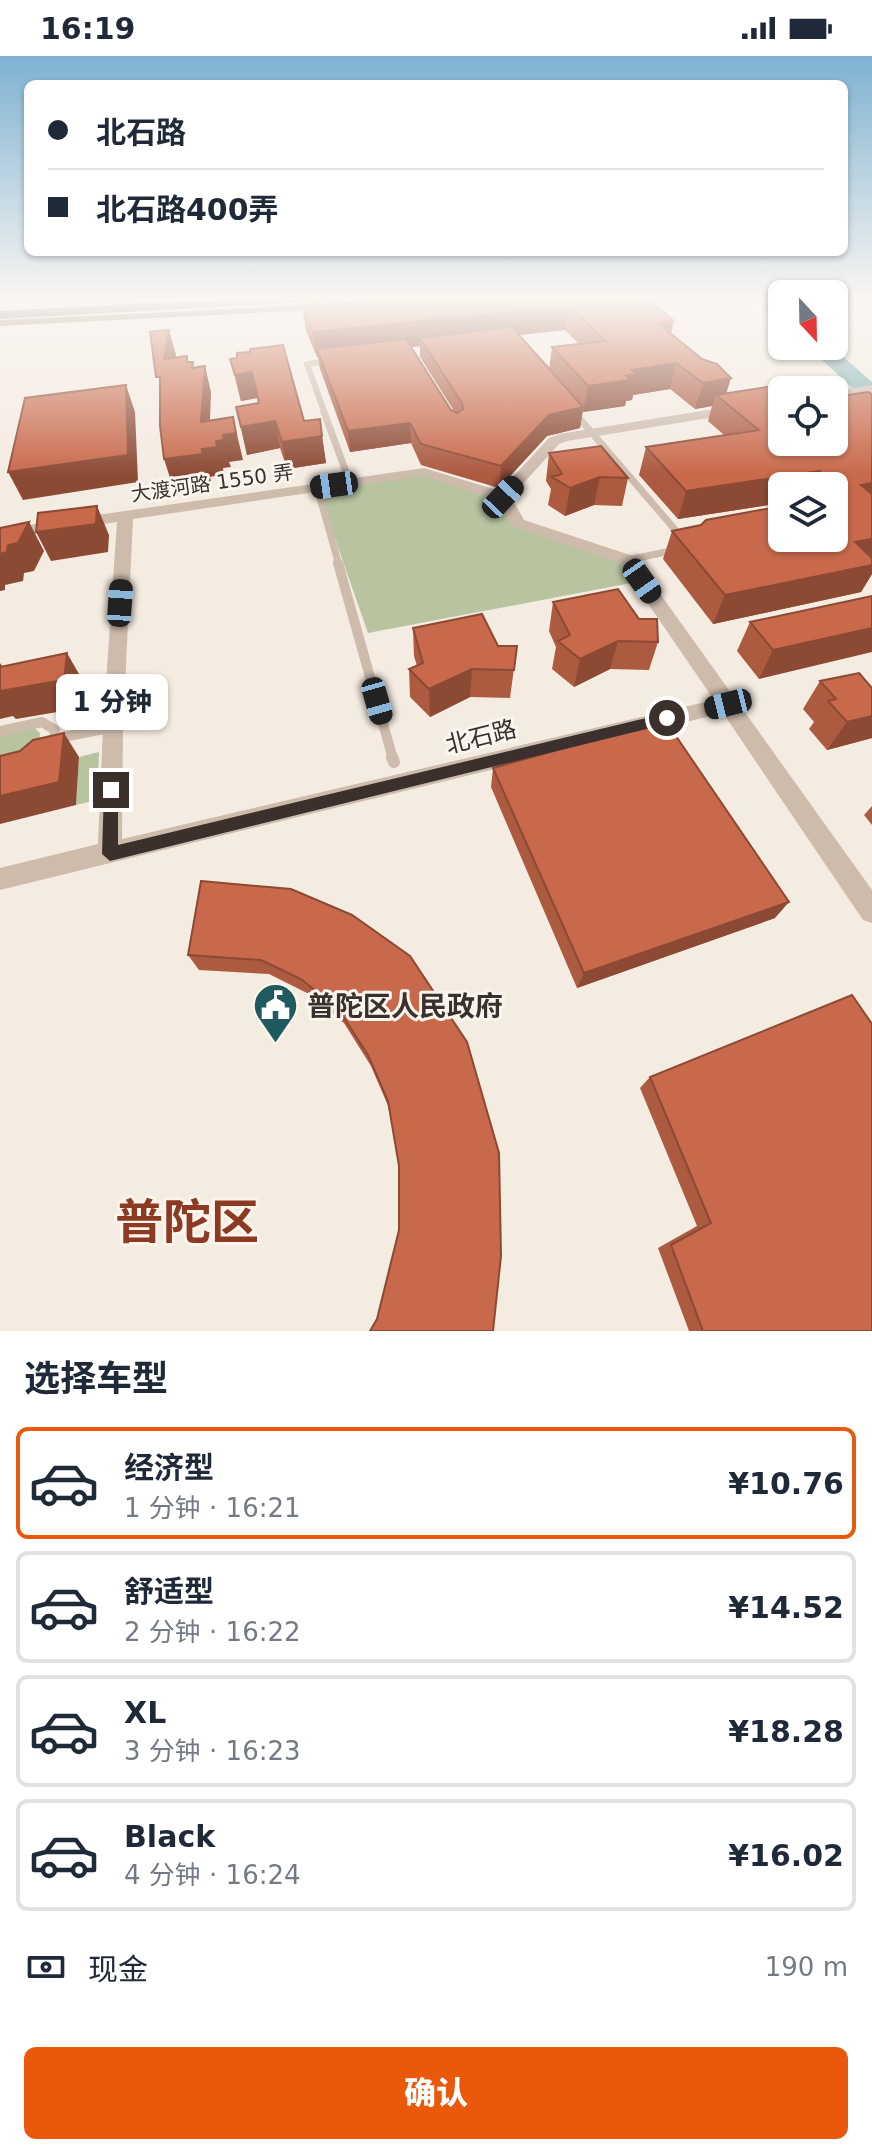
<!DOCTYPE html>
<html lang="zh">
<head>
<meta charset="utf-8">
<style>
	body { margin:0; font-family:"DejaVu Sans","Noto Sans SC",sans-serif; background:#f2f2f3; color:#1f2937; height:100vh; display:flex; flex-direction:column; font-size:30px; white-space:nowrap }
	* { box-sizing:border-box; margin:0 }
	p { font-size:26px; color:#747a83 }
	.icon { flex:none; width:44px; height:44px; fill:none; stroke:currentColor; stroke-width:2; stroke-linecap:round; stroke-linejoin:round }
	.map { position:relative; height:1275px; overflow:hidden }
	.side { display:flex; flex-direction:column; background:#fff; flex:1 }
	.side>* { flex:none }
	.guide { position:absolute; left:24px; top:24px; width:824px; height:176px; border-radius:12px; box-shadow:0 2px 6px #0004; display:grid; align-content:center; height:176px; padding:0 24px; background:#fff }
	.needle { width:52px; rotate:158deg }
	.fabs { position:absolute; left:768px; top:224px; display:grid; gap:16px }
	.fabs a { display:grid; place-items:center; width:80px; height:80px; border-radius:12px; background:#fff; box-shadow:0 2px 6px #0004; font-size:40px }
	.end { position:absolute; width:36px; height:36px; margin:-18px; border:10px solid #3b302b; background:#fff; box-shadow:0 0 0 4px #fff }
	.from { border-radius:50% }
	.bubble { position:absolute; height:56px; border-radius:12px; background:#fff; box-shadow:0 2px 6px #0004; font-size:26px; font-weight:800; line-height:56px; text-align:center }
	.car { position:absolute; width:24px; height:48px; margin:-24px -12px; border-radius:10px; box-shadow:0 0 6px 2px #0007; background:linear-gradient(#222 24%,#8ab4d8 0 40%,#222 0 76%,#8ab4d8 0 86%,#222 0) }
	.guide b { display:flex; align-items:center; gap:28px; height:76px; font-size:30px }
	.guide b+b { border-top:2px solid #e0e1e3 }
	.guide i { width:20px; height:20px; background:#1f2937 }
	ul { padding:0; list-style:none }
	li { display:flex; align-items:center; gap:24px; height:112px; margin:0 16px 12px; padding:0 8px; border:4px solid #e0e1e3; border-radius:12px }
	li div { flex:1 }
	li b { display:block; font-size:30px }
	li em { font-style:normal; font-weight:800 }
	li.current { border-color:#ea580c }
	li>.icon { width:72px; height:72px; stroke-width:1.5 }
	h2 { padding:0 24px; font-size:36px; line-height:96px }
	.pay { display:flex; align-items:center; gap:20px; height:88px; padding:0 24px; font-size:30px }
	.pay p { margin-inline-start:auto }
	.button { display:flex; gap:16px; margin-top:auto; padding:16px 24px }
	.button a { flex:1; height:92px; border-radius:12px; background:#ea580c; color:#fff; font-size:32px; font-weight:800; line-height:92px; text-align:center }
	.status { display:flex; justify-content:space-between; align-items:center; height:56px; padding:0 40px; background:#fff; direction:ltr }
	.status svg { height:22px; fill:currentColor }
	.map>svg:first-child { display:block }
	.green { fill:#b8c4a0 }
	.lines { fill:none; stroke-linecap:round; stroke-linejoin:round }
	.river { fill:#7fb0b2; fill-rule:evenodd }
	.lane-far3 { stroke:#cdbbac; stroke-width:6 }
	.lane-far2 { stroke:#cdbbac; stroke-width:7 }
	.lane-far1 { stroke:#cdbbac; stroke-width:10 }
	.lane { stroke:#cdbbac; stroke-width:12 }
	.street { fill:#cdbbac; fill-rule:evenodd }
	.primary { fill:#7d675c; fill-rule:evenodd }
	.highway { fill:#5c4a42; fill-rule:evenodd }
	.wall { fill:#ac5a40; fill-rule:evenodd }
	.shaded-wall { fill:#8c4a34 }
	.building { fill:#c8694b; stroke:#8c4a34; stroke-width:2 }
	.route { fill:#3b302b }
	.labels { text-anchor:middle; stroke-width:6; stroke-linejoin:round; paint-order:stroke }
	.far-street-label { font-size:20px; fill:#3b302b; stroke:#fbf5ee }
	.street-label { font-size:24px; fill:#3b302b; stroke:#fbf5ee }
	.near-poi-label { font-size:28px; font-weight:bold; fill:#3b302b; stroke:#fbf5ee; text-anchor:start }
	.near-town-label { font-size:48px; font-weight:bold; fill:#8c3b22; stroke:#fbf5ee }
</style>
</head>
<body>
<div class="status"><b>16:19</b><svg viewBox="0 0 49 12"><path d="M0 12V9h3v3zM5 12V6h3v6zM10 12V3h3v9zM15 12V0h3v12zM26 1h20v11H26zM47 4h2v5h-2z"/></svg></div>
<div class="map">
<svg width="872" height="1275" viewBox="0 0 872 1275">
	<rect width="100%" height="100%" fill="#f4ebe1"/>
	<path class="green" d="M424,416L503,441L518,467L627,504L642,525L368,577L317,431Z
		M33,671L40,677L38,698L0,712V679Z
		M99,696L97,744L76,749L79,701Z"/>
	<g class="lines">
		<path class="river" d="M752,241H773L782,249V265L775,263Z
			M807,290H831L872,326V345L864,343Z"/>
		<path class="lane-far3" d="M572,354L576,358
			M325,358L307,308L330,305"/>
		<path class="lane-far2" d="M324,356L350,427
			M574,356L684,484
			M317,431L339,509
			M627,504L676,494"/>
		<path class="lane-far1" d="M338,507L393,703
			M0,675L42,666L55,674L53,690
			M54,683L113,671"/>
		<path class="lane" d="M392,701L394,706"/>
		<path class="street" d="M872,329V337L834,343V335Z
			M782,342V350L567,385L559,388L511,441L524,464L633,500L872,834V867L863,864L723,657L0,834V812L98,788L103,671L117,466L0,483V473L424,412L500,435L549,382L559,378ZM423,420L497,444L512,470L621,508L714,644L122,783L123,671L133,463Z"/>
		<path class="primary" d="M0,241H43L0,247Z
			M332,248L333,250L328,253L0,270V264Z"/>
		<path class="highway" d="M260,241H368L362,245L312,250L306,246L0,263V255Z"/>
	</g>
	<path class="wall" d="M370,241H647L671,278L727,337L782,386L872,338V518L861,536L713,568L663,503L672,475L834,482V430H782V447L678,463L639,419L646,391L724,379L708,365L712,350L695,353L670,333L633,339L632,344L626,345L625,350L583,356V355L580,372L547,380L499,432L421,409L411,387L350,396L320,313L318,301H317L306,275L302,250H304V245L346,247L370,244ZM565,274L579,288L552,291L549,313L519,279ZM420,290V301L454,355L451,354L411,291Z
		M230,303L322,380L326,407L287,413L280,392L247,399L236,351L258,347L257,342L241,345Z
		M549,397L628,422L622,450L594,449L565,460L548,449L551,433L546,425Z
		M872,540L759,623L737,595L750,566Z
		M553,546L639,563L658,586L649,614L610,613L574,631L552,613L556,591L549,575Z
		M413,572L498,590H517L510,642L470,641L430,661L410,641L409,613L417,610L414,600Z
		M820,625L872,632V682L827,694L809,673L814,666L803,653Z
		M493,712L775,862L577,932L491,731Z
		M872,750V769L864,759Z
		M352,859L493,1275L377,1263L399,1174V1110L389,1052L371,1010L344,967L307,937L269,918L199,914L188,899Z
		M650,1021L872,1275H689L658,1192L697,1170L640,1032Z"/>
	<path class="shaded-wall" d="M569,250L565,274L425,289L420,282V290L320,300L317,293L318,301H317L313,276Z
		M674,265L668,290L658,267Z
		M169,274L176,299L171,328L164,303Z
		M676,307L670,333L633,339L632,344L626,345L625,350L583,356L588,330L626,320L632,314Z
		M205,310L211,336L209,392L223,379L233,361L243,404L229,406L231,411L223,412L224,418L210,421L211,426L173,431L164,403L201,366Z
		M252,316L257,342L241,345L235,319Z
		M731,322L724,345L716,339L712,350L695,353L703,327Z
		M126,329L135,356L138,426L23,444L8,416Z
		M583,351L580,372L547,380L499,432L501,410L549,359Z
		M275,365L280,392L247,399L241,371Z
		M410,367L411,387L350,396L348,375Z
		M322,380L326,407L287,413L282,386Z
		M820,415L813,430H782V447L678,463L686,435Z
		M600,421L594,449L565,460L570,432Z
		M872,427V452L861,429Z
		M97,450L109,479L108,496L51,505L36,476Z
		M29,466L44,495L34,515L24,517L23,525L5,529V534L0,535V498Z
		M872,483V508L855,486Z
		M872,509V518L861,536L713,568L725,539Z
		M872,572V596L759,623L773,594Z
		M618,585L610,613L574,631L580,603Z
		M67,597L83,625L81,652L16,663L13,660L0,663V607L17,632Z
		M472,613L470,641L430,661L429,633Z
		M872,660V682L827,694L847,666Z
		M64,677L79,701L76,749L0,768V740Z
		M789,846L775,862L577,932L584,917Z"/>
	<path class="building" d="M370,241H647L674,265L658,267L702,303L717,308L731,322L703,327L676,307L632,314L637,318L626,320L630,324L588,330L552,291L606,285L569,250L313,276L302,250H306L304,245L326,243L328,247H346L371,244Z
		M512,271L583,351L549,359L501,410L421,388L410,367L348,375L317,293L406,283L451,354L457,357L463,353L462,347L420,282Z
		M169,274L164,303L187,300V306H193L192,312L205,310L201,366L233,361L236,377L223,379L224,384L216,385L217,391L202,393L203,398L164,403L160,370V321H156L150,276Z
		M283,289L304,365L320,363L322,380L282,386L275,365L241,371L236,351L259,347L252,316L235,319L230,303L237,302V297L250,296V293Z
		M792,327L802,334H782V386H834V341L868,336L872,338V427L861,429L872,438V483L855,486L872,502V509L725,539L672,475L701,469L706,464L782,450V482H834V430H823L820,415L686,435L646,391L759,374L716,339Z
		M126,329L128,399L8,416L25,342Z
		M601,390L628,422L600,421L570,432L552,421L562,418L549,397Z
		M97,450L96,468L36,476L38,457Z
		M29,466L18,487L8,489L7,496L0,498V472Z
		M618,533L639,563H657L658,586L618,585L580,603L558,585L570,579L553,546Z
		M872,540V572L773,594L750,566Z
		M482,558L498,590H517L514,614L472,613L429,633L409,613L423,607L413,572Z
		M67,597L64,624L0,635V611Z
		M859,617L872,632V660L847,666L828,645L836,643L820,625Z
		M665,664L789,846L584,917L493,712Z
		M64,677L59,726L0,740V700L20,695L33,684Z
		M201,825L291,833L352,859L410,900L467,986L499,1097L501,1200L493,1275H370L377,1263L399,1174V1110L388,1045L368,999L339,954L301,923L261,904L188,899Z
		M852,939L872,968V1275H703L671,1189L711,1167L650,1021Z"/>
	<linearGradient id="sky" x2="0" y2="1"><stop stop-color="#7eb2d2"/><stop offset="0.58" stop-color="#faf6f2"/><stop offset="1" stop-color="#faf6f2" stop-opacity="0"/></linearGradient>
	<rect width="872" height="419" fill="url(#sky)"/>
	<path class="route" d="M667,657L674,662L667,668L110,805L102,798L104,734L111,728L118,734V789Z"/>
	<defs>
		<symbol id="civic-pin" viewBox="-11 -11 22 30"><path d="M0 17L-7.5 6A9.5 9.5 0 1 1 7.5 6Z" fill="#1f5a5e" stroke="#fbf5ee"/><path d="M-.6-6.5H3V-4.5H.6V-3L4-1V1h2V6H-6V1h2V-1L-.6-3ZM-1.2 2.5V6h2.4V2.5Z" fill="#fff"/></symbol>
	</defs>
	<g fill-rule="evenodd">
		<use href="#civic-pin" x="250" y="924" width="51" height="69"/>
	</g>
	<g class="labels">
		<g class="far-street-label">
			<text transform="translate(212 427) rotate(-8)" y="7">大渡河路 1550 弄</text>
		</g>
		<g class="street-label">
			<text transform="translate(481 681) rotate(-14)" y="8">北石路</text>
		</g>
		<g class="near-poi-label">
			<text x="307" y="960">普陀区人民政府</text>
		</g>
		<g class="near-town-label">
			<text x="187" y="1183">普陀区</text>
		</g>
	</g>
</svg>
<div class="fabs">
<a><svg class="needle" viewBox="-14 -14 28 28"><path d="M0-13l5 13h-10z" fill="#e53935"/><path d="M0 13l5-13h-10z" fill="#747a83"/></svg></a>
<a><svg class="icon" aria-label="locate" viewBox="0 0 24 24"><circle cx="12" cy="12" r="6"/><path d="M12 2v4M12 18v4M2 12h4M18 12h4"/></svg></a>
<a><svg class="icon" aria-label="layers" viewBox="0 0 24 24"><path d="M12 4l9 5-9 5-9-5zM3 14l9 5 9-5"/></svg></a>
</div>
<i class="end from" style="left:667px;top:662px"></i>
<i class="end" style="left:111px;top:734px"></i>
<div class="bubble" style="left:56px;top:618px;width:112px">1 分钟</div>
<i class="car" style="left:334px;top:429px;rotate:262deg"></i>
<i class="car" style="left:503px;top:441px;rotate:43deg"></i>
<i class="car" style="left:642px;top:525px;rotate:145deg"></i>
<i class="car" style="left:120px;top:547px;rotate:4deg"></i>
<i class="car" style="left:377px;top:645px;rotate:164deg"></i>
<i class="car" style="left:728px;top:648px;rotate:256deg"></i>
<div class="guide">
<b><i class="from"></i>北石路</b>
<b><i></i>北石路400弄</b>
</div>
</div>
<section class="side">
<h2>选择车型</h2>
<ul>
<li class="current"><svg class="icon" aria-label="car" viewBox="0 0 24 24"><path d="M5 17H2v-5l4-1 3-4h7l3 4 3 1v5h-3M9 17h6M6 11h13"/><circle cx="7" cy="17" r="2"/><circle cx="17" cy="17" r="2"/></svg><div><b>经济型</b><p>1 分钟 · 16:21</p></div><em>¥10.76</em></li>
<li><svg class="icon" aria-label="car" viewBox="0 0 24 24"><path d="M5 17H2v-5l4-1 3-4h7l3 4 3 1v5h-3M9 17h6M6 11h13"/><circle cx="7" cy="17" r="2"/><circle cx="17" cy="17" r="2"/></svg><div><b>舒适型</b><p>2 分钟 · 16:22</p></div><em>¥14.52</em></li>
<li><svg class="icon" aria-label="car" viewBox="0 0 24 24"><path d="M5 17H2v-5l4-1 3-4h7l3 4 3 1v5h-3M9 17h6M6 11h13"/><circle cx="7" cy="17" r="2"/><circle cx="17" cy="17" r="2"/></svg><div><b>XL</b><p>3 分钟 · 16:23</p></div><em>¥18.28</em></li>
<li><svg class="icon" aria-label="car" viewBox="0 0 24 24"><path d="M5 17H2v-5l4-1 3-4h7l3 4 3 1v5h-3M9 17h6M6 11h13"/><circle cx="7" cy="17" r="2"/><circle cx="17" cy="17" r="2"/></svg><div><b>Black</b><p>4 分钟 · 16:24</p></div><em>¥16.02</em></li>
</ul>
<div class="pay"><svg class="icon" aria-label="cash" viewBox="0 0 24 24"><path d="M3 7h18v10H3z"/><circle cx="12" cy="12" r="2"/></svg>现金<p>190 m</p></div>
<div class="button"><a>确认</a></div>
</section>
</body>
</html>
